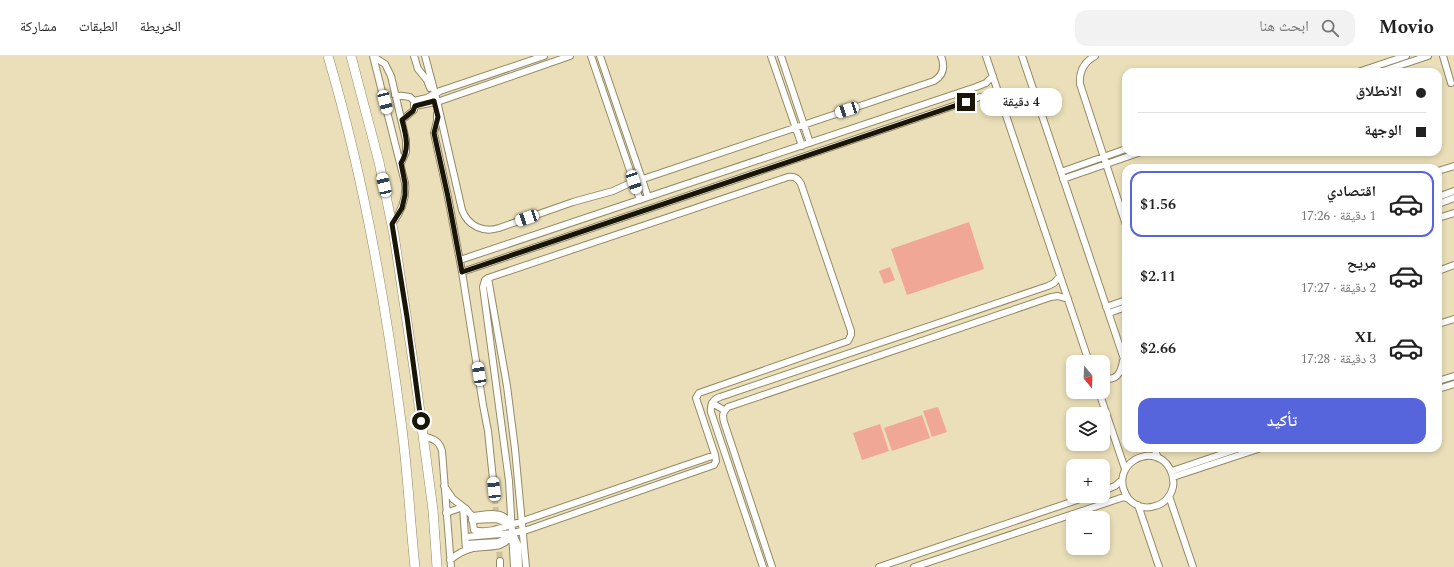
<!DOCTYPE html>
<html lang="ar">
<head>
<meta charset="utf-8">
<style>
	body { margin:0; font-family:Spectral,"Noto Naskh Arabic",serif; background:#f2f2f2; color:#222; direction:rtl; height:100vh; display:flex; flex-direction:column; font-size:15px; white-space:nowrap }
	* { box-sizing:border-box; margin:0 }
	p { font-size:13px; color:#767676 }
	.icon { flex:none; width:22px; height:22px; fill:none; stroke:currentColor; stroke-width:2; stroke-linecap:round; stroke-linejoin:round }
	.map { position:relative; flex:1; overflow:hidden; direction:ltr }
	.drawer { position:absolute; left:1122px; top:108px; width:320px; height:288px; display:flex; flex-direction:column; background:#fff; border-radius:12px; box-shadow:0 2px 6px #0003; direction:rtl }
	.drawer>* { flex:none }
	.guide { position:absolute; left:1122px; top:12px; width:320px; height:88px; border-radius:12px; box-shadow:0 2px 6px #0003; direction:rtl; display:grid; align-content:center; height:88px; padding:0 16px; background:#fff }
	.needle { width:26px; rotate:161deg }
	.buttons { position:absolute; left:1066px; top:299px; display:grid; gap:8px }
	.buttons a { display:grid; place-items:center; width:44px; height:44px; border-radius:8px; background:#fff; box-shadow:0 2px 6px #0003; font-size:20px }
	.end { position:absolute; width:18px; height:18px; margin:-9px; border:5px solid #191507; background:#fff; box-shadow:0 0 0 2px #fff }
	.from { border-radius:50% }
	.bubble { position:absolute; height:28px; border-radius:12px; background:#fff; box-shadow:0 2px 6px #0003; font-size:13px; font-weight:600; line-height:28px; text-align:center; direction:rtl }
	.car { position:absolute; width:12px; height:24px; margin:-12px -6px; border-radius:5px; box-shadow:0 0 3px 1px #0007; background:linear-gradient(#fff 24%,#345 0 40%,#fff 0 76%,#345 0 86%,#fff 0) }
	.guide b { display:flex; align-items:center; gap:14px; height:38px; font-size:15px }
	.guide b+b { border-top:1px solid #e0e0e0 }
	.guide i { width:10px; height:10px; background:#222 }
	ul { padding:7px 0 0; list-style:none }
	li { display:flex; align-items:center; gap:12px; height:66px; margin:0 8px 6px; padding:0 8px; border:2px solid transparent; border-radius:12px }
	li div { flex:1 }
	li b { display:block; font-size:15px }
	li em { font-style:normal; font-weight:600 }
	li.current { border-color:#5765dc }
	li>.icon { width:36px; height:36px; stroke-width:1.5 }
	.primary-button { display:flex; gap:8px; margin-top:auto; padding:8px 16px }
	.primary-button a { flex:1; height:46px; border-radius:12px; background:#5765dc; color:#fff; font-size:16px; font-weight:600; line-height:46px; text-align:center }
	header { display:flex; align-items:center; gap:24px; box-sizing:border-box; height:56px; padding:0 20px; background:#fff; border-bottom:1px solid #e0e0e0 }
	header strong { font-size:19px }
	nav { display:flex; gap:22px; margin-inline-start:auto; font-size:14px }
	.search { width:280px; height:36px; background:#f2f2f2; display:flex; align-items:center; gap:10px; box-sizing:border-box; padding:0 14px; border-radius:12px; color:#767676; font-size:15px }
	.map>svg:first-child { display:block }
	.green { fill:#f1a796 }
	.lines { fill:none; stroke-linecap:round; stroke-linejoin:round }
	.street-tunnel { stroke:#cbc19d; stroke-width:6; stroke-dasharray:6 3; stroke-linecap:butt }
	.street-casing { stroke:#948965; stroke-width:8 }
	.secondary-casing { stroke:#948965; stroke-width:10 }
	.street { stroke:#fff; stroke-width:6 }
	.secondary { stroke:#fff; stroke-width:9 }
	.route { stroke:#191507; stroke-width:5 }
</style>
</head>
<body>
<header>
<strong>Movio</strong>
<div class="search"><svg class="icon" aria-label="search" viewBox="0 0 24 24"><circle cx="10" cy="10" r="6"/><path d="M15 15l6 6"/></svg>ابحث هنا</div>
<nav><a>الخريطة</a><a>الطبقات</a><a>مشاركة</a></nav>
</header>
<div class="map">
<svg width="1454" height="511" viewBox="0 0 1454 511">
	<rect width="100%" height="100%" fill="#eadfb8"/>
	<path class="green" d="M969,166L984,213L907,239L891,193Z
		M890,211L895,224L884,228L879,215Z
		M938,351L947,376L932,381L923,355Z
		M922,359L930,382L892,395L884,372Z
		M880,368L889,395L862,404L853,377Z"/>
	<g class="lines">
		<path class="street-tunnel" d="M494,433L500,505"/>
		<defs>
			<path id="street" d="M373,0L405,127C407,143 401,156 392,168
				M414,0L418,13L427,24L430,32
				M425,0L437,45L462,154C468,170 483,177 499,172L573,146L613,135L628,128L934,25C944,19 945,10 941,0
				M591,0L640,144
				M600,0L648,141
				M771,0L802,90
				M781,0L810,87
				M986,0L1089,306
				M1022,0L1126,309
				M1095,0C1084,6 1079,15 1080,28L1126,169
				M1443,0L1451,27
				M374,1L385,8L391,20L406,84V96L401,107
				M1358,16L1406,0
				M1380,16L1428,0
				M395,39L410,41L414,45V54L402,64
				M414,45L427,42L440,35L544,0
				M415,50L440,45L570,0
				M437,58V65L434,77L448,141L462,216L483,349L488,375L494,433
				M1438,115L1454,110
				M1061,116L1126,93
				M1063,123L1141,96
				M1438,141L1454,135
				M1438,148L1454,142
				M1438,162L1454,157
				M460,204L976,31L986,27L993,20
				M1438,215L1454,209
				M462,216L980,41L999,39
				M488,222L507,330L515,393L526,511
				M1106,251L1126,244
				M1109,257L1126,251
				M1438,268L1454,263
				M1103,322C1117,326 1121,316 1123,305
				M1438,325L1454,320
				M1438,333L1454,328
				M1099,336L1125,413
				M712,347L724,354
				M423,380C433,383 439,384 442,395L451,511
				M1154,392L1158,402
				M1172,415L1240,392
				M1173,421L1261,392
				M444,430L453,443L466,453L472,460L474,474C485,478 501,472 511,469L715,399
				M1103,435L1115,430L1122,424
				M1169,440L1193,511
				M1138,449L1159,511
				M446,457L463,451L466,494
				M472,460C485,459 503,453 511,468
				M472,464L496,463L510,468
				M513,478L518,489L519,511
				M465,481L512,477L527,474L714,409L716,405L715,399L696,342L699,337L848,285L851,279V275L801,128C798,122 794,120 788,121L488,222L485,224L483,231L509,425L514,511
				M466,488L498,486L505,483
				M450,504C457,498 464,494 473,492C488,489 504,495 512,477
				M500,505V511
				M763,511L711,356C710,349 713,343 720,341L1048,230L1054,227L1060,220
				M772,511L724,366C722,359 723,356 728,351L1051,241L1058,240L1068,243
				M879,511L1089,440
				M914,511L1118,443C1120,442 1124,441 1127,442C1129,443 1130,444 1132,446C1138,451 1147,453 1155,450C1164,448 1171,440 1173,431C1174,425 1173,419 1170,413C1154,383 1106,409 1128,442"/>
			<path id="secondary" d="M328,0C364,122 386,247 402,373C408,419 410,465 415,511
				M351,0L379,106L394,179L415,319L433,454L437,511"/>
		</defs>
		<use href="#street" class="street-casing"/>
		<use href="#secondary" class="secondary-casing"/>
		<use href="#street" class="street"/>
		<use href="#secondary" class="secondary"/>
	</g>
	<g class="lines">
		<path class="route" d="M421,365L407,261L392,168L402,152L405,139V127L401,107C410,93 406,79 402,64L413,55L415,50L434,45L438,61L434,77L448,141L462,216L966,46"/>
	</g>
</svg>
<div class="buttons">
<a><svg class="needle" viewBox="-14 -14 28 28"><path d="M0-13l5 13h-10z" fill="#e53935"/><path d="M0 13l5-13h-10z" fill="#767676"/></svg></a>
<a><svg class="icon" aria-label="layers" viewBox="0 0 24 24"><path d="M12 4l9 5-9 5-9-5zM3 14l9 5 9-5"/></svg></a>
<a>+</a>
<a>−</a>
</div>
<i class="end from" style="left:421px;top:365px"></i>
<i class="end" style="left:966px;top:46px"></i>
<div class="bubble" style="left:980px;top:32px;width:82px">4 دقيقة</div>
<i class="car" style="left:385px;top:46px;rotate:166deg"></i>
<i class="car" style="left:847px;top:54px;rotate:252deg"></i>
<i class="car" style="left:634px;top:126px;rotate:162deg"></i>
<i class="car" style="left:384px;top:129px;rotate:347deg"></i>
<i class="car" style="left:527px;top:162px;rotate:251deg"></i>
<i class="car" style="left:479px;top:318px;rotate:351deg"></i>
<i class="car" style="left:494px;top:433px;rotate:354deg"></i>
<div class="guide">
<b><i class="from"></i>الانطلاق</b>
<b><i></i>الوجهة</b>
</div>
<section class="drawer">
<ul>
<li class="current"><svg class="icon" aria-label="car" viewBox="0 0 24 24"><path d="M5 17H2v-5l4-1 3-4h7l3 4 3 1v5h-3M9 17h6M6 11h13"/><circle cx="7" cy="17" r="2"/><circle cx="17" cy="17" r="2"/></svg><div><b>اقتصادي</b><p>1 دقيقة · 17:26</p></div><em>$1.56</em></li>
<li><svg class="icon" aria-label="car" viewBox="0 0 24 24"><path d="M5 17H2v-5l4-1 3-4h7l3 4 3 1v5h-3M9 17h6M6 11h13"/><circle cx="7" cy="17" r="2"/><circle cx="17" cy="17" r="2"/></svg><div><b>مريح</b><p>2 دقيقة · 17:27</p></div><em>$2.11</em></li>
<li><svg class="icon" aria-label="car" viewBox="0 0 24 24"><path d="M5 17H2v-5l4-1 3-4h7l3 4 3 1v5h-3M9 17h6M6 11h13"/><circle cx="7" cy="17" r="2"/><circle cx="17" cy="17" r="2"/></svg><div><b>XL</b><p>3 دقيقة · 17:28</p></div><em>$2.66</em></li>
</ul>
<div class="primary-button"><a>تأكيد</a></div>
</section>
</div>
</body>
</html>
